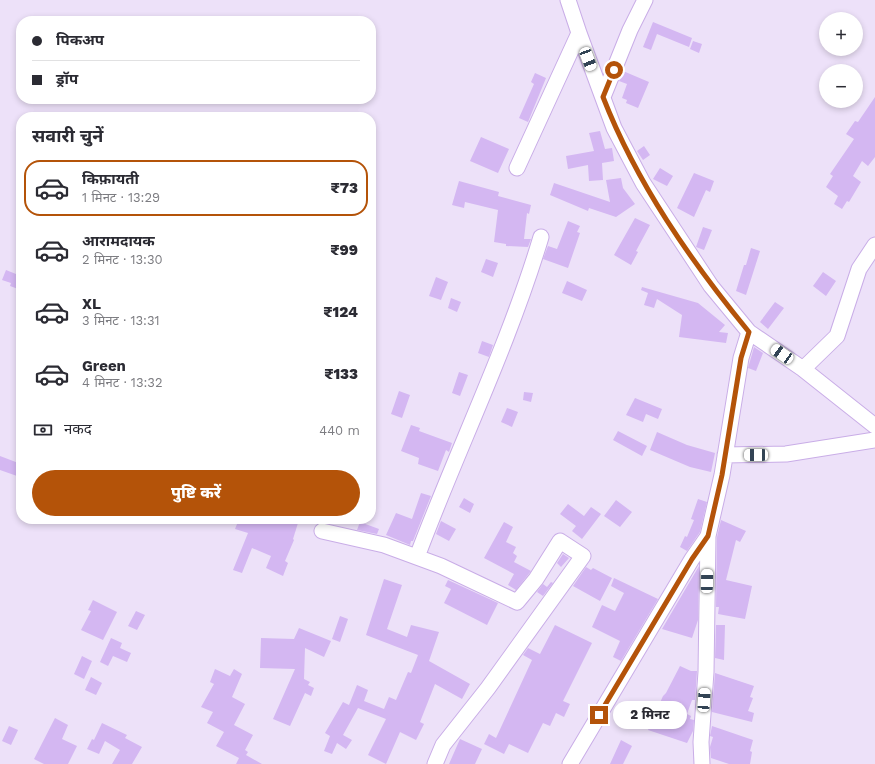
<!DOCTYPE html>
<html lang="hi">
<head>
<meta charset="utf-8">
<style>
	body { margin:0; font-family:"Work Sans","Noto Sans Devanagari",sans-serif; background:#f7f7f7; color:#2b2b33; height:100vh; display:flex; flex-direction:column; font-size:15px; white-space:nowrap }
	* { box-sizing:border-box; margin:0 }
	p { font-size:13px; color:#7c7c81 }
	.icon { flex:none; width:22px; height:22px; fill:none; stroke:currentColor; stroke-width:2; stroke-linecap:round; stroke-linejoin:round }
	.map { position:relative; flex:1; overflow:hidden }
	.panel { position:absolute; left:16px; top:112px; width:360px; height:412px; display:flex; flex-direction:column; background:#fff; border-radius:16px; box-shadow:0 2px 6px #0003 }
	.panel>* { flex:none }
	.guide { position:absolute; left:16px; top:16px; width:360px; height:88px; border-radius:16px; box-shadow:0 2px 6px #0003; display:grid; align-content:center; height:88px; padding:0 16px; background:#fff }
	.fabs { position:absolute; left:819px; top:12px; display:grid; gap:8px }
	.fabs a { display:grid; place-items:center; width:44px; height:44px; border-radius:50%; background:#fff; box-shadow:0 2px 6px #0003; font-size:20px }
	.end { position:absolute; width:18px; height:18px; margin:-9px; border:5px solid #b45309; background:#fff; box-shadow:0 0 0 2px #fff }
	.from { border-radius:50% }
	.bubble { position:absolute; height:28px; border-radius:14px; background:#fff; box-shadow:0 2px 6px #0003; font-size:13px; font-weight:800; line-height:28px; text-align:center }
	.car { position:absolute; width:12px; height:24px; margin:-12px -6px; border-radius:5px; box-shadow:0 0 3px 1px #0007; background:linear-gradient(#fff 24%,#345 0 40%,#fff 0 76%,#345 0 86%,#fff 0) }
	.guide b { display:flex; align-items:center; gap:14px; height:38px; font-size:15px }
	.guide b+b { border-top:1px solid #e1e1e2 }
	.guide i { width:10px; height:10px; background:#2b2b33 }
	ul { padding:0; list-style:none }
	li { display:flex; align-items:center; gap:12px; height:56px; margin:0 8px 6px; padding:0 8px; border:2px solid transparent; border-radius:16px }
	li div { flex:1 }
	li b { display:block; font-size:15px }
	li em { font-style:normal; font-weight:800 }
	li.active { border-color:#b45309 }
	li>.icon { width:36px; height:36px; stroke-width:1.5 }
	h2 { padding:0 16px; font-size:18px; line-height:48px }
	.pay { display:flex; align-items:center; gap:10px; height:44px; padding:0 16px; font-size:15px }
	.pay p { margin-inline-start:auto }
	.cta { display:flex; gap:8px; margin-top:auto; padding:8px 16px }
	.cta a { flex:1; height:46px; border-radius:24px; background:#b45309; color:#fff; font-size:16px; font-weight:800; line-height:46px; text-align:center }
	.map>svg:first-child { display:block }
	.building { fill:#d4b7f2 }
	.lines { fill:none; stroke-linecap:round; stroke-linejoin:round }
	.minor-casing { stroke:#c9ade7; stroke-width:17 }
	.minor { stroke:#fff; stroke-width:15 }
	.route { stroke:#b45309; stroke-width:5 }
</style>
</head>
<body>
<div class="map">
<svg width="875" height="764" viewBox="0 0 875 764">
	<rect width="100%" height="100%" fill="#ede1f9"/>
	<path class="building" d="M653,22L692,38L689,47L657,34L651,50L643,47Z
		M693,41L702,44L699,53L690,49Z
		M623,71L649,82L638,108L626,103L627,100L622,98L627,84L619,81Z
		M535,73L546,78L528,122L519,118L534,84L531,82Z
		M875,97V157L868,166L862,161L853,176L861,182L849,202L847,201L842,209L834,204L838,196L826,187L833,176L830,174L854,139L846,134L855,121L858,122Z
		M600,131L605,149L612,148L614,161L602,163L603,180L589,181L588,165L568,169L566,156L594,151L589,133Z
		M481,137L509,149L498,173L470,161Z
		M644,146L650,155L643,160L637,151Z
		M660,168L673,176L667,186L653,179Z
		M694,173L714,181L710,192L706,190L694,217L677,208Z
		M621,178L623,188L635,204L616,217L589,208L588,211L550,195L554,183L610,202L606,180Z
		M459,181L499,192L498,196L531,205L529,214L527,213L524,239H531L528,247L506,246V244L494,242L498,210L465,202L464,208L452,205Z
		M635,218L650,225L636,251L638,252L631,265L614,255Z
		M568,221L580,226L577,232L580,233L568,268L543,259L548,246L557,249Z
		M703,227L712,230L704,250L696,247Z
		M751,248L760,251L746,295L736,291L744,265H746Z
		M486,259L498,263L493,277L481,272Z
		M6,270L21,276V290L10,286L11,283L2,280Z
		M823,272L836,281L826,296L813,286Z
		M436,277L448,282L441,300L429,296Z
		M567,281L587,290L582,301L562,293Z
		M642,287L698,303L725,325L719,332L728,333L726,343L679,337L682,315L657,299L654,308L644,305L648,293L641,290Z
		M451,298L461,302L457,312L448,308Z
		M775,302L784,308L768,329L760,322Z
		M482,341L493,345L489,357L478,353Z
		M754,347L763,353L756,371L748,368Z
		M459,372L468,375L460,396L452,393Z
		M399,391L410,395L402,418L391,414Z
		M524,392L533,393L531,402L523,400Z
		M635,398L662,409L658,419L646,414L643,422L626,415Z
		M507,408L518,412L512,427L501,422Z
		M411,425L420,428L419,431L452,443L449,452L446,450L438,471L418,464L419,458L401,451Z
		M618,431L647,446L642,456L613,440Z
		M657,432L687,445L715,453L711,472L690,467L650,450Z
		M0,456L21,464L17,476L0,470Z
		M421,493L431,496L413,541H411L410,545L386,535L396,513L412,519Z
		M464,498L474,504L470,513L459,507Z
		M698,499L707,502L700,532L687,551L680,547L685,536L687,537L694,520L691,519Z
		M616,500L632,512L620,527L604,516Z
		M568,504L584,516L591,507L601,514L582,539L572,531L576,526L560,514Z
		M239,519H287L298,523L293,539L294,540L285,561L288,563L283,576L266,568L271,556L252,548L242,573L233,570L248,533L235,529Z
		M721,520L746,531L740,542L736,540L726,580L752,586L745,619L718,614L719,607H716L717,537Z
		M441,521L456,529L449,541L436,534Z
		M360,522L379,529L377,534L357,530Z
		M504,522L513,527L506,542L516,547L513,553L517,556L514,562L531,571L516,590L508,585L514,574L484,558Z
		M563,554L569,558L561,567L557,563Z
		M699,566L698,620L692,638L662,629Z
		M586,567L591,570L593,568L612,578L600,601L573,586Z
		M614,578L658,599L621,661L613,657L620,641L592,627L602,605L615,611L624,593L611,586Z
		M384,579L402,585L387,629L407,637L411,625L439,632L429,661L470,684L462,699L435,684L420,722L424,724L416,740L400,732L386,764L368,755L386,719L358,708L343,735L352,740L346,749L337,743L332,754L324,751L330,736L325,733L343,702L349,705L357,685L368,690L364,701L384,709L389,697L396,700L408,672L411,673L418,655L366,635Z
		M448,580L498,603L487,625L444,603L451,589L445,586Z
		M551,582L553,583L543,596L537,592L543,584L547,587Z
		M93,600L117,612L103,640L81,630L91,611L88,610Z
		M136,611L145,615L137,630L128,626Z
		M340,616L348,619L340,642L332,639Z
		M555,625L592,643L563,701L570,704L564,717L556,713L550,726L543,723L528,753L509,744L504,754L484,744L489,734L496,738L532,660L523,655L528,648L540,654Z
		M716,625H725L724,660L715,658Z
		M299,628L331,641L324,657L305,648L304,679L310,682L308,685L314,688L311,696L305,693L290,726L273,719L295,669L260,668L261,638L294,639Z
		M111,638L122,643L120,648L131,653L127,662L113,656L108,666L100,662Z
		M82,656L92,661L84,679L74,674Z
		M680,666L691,671H697L695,700H692L687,714L691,716L690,719L694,720L693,731L687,743L648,730L663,696L666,693Z
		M215,669L230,676L234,669L242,674L232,697L245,704L234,725L253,735L245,750L248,752L246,755L262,764H236L239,758L216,746L224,732L207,723L213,712L201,707L214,684L210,682Z
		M715,673L754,686L750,697L753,698L748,711L754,713L752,722L712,712Z
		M91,677L102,683L96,695L85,690Z
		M55,718L68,725L62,739L77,746L68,764H44L34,759Z
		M102,723L127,735L125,738L142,747L132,764H112L120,750L105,741L99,754L87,749L92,739L94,740Z
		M9,726L18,730L11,745L2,741Z
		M712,726L753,740L750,751L752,752L750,764H729L711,758L710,747L713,737L710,736Z
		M460,739L482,749L475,764H449Z
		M621,740L632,746L623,764H610Z"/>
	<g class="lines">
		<defs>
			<path id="minor" d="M568,0L579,33L614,128L643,183L711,286L749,332L803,369L875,426
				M603,97L630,30L645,0
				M517,168L579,33
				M803,369L837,336L859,269L875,245
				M725,455L786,454L875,440
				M322,531L384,545L441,566L517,602L536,579L560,541L583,556L488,688L443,745L435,764
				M417,557C457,450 508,347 541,237
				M570,764L692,559L708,536
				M702,764L701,742L706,672L708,536L722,475L741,358L749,332"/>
		</defs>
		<use href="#minor" class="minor-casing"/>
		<use href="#minor" class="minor"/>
	</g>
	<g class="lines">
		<path class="route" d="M599,715L692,559L708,536L722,475L741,358L749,332C690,260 637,184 603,97L614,70"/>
	</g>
</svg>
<div class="fabs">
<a>+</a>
<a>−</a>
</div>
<i class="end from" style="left:614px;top:70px"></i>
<i class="end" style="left:599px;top:715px"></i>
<div class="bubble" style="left:613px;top:701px;width:74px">2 मिनट</div>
<i class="car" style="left:588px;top:59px;rotate:159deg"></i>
<i class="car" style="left:782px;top:354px;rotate:304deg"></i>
<i class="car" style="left:756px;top:455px;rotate:270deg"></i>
<i class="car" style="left:707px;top:581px;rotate:1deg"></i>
<i class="car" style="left:704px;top:700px;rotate:4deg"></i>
<div class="guide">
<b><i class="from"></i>पिकअप</b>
<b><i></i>ड्रॉप</b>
</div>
<section class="panel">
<h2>सवारी चुनें</h2>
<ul>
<li class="active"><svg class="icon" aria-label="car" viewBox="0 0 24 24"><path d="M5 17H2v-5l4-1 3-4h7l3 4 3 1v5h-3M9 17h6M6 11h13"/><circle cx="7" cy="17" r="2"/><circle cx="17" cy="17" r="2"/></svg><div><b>किफ़ायती</b><p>1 मिनट · 13:29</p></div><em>₹73</em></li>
<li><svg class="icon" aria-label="car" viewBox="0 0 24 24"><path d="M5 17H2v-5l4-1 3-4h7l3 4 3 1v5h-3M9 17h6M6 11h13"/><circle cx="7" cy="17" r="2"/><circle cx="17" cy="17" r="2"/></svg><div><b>आरामदायक</b><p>2 मिनट · 13:30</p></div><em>₹99</em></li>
<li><svg class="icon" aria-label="car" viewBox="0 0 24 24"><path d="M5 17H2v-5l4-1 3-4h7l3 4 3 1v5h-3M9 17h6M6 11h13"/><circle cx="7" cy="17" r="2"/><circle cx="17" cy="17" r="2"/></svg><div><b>XL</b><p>3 मिनट · 13:31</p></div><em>₹124</em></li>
<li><svg class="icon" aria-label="car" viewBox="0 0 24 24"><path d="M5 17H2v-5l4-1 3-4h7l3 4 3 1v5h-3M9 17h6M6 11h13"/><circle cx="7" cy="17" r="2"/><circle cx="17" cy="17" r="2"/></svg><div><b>Green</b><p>4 मिनट · 13:32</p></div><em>₹133</em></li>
</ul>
<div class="pay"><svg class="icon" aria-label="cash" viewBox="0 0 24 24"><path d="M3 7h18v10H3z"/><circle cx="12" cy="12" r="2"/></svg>नकद<p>440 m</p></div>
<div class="cta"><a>पुष्टि करें</a></div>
</section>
</div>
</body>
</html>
